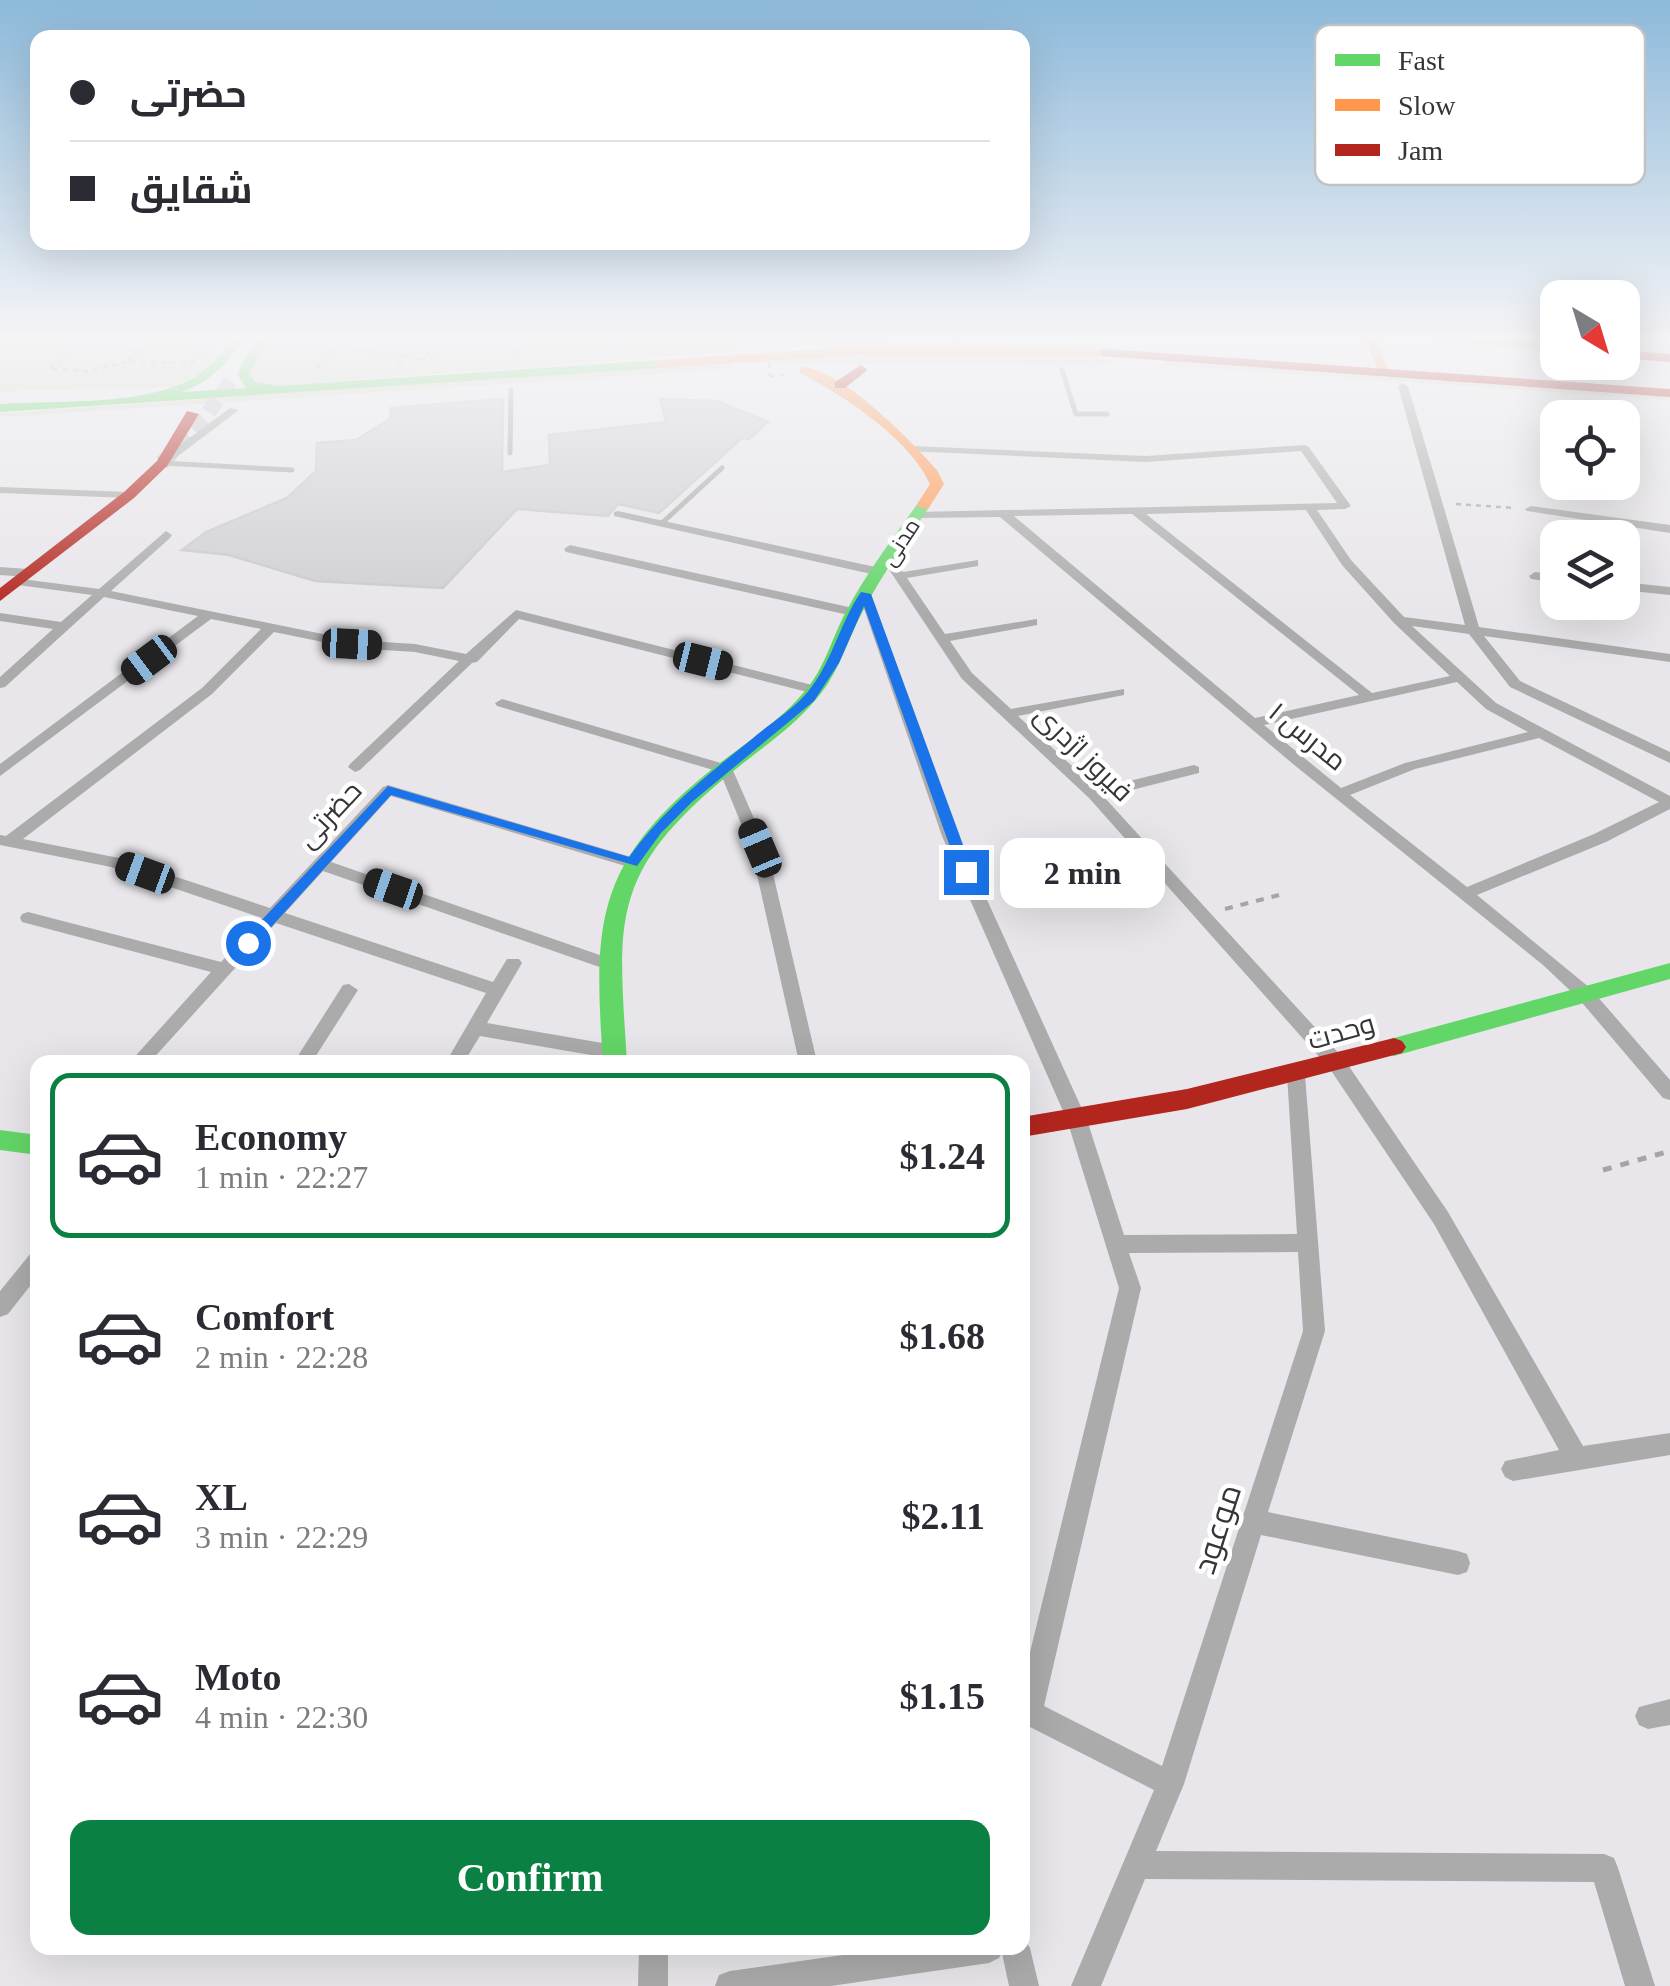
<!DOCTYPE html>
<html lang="en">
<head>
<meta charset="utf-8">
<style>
	body { margin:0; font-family:"Times New Roman",Cairo,serif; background:#f2f2f3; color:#2b2b33; height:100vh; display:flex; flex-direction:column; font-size:38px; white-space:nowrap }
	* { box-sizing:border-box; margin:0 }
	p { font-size:32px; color:#7c7c81 }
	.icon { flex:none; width:55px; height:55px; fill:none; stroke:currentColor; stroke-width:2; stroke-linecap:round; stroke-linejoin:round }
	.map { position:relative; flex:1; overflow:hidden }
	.side { position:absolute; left:30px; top:1055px; width:1000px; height:900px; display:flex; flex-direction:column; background:#fff; border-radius:20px; box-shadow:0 10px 40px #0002 }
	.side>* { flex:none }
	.banner { position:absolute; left:30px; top:30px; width:1000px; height:220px; border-radius:20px; box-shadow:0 10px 40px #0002; display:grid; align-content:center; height:220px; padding:0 40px; background:#fff }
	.needle { width:65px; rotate:142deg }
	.controls { position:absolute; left:1540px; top:280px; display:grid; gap:20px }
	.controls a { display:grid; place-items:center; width:100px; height:100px; border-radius:20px; background:#fff; box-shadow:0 10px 40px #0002; font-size:50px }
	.end { position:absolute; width:45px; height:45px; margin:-22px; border:12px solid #1a73e8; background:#fff; box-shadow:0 0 0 5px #fff }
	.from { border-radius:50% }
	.bubble { position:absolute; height:70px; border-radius:20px; background:#fff; box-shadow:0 10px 40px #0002; font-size:32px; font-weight:700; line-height:70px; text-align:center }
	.car { position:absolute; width:30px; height:60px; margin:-30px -15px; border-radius:12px; box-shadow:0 0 8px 2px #0007; background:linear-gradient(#222 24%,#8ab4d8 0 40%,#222 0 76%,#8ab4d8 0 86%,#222 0) }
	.banner b { display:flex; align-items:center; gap:35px; height:95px; font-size:38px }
	.banner b+b { border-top:2px solid #e1e1e2 }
	.banner i { width:25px; height:25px; background:#2b2b33 }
	ul { padding:18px 0 0; list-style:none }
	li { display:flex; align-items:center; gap:30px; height:165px; margin:0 20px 15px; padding:0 20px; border:5px solid transparent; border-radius:20px }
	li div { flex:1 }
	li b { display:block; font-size:38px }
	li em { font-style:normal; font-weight:700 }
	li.active { border-color:#0b8043 }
	li>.icon { width:90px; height:90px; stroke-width:1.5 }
	.cta { display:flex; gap:20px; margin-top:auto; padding:20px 40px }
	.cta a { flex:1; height:115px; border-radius:20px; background:#0b8043; color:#fff; font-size:40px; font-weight:700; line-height:115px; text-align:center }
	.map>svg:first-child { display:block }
	.green { fill:#d9dacb }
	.building { fill:#cfced1; stroke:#c9c8cb; stroke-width:2.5 }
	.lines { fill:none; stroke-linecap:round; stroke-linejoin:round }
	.secondary-tunnel { stroke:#c4c2c6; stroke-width:15; stroke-dasharray:15 8; stroke-linecap:butt }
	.path-far2 { stroke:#a6a5a6; stroke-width:2.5; stroke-dasharray:5 5; stroke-linecap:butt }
	.path-far1 { stroke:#a6a5a6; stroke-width:4; stroke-dasharray:8 8; stroke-linecap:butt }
	.path { stroke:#a6a5a6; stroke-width:5; stroke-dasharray:9 9; stroke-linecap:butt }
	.lane { stroke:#acabab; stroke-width:5 }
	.street { fill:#acabab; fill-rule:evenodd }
	.fast { fill:#63d668; fill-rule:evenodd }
	.slow { fill:#ff974d; fill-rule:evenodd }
	.jam { fill:#b3261e; fill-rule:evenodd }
	.path-bridge { stroke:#a6a5a6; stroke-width:2.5; stroke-dasharray:5 5; stroke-linecap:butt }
	.route { fill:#1a73e8 }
	.labels { text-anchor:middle; stroke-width:9; stroke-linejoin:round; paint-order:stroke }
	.far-street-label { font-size:22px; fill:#363437; stroke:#fff }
	.street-label { font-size:28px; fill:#363437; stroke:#fff }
	.near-street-label { font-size:32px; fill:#363437; stroke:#fff }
	.key { fill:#fff; stroke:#c3c2c3; stroke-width:2.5 }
	.key-label { font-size:28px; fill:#363437 }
</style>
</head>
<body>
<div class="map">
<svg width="1670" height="1986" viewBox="0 0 1670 1986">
	<rect width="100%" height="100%" fill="#e8e6ea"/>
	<path class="green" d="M0,336H227L204,372L173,387L0,391Z
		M268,336H893L901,339L272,386L259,384L251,376L250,365Z
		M928,356L1092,357L1115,361L1100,366L741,363L796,357Z
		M731,360V369L0,417V414Z
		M1166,360L1670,397V400L1161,365Z"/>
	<path class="building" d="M503,399L502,472L550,465L549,435L666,422L660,399L717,401L768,422L749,439L742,438L659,513L618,504L608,516L517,509L443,588L315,581L229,555L182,550L206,532L287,498L316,471L317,443L356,440L390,419L391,408Z"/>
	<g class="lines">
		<path class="secondary-tunnel" d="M162,463L206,416L231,380"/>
		<path class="path-far2" d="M71,336L67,338L114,340
			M162,336L156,342L207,345L214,336
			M327,336L323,338L364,342L372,336
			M373,336L513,349L516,358
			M537,336L567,338
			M616,339L712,340
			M156,342L139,349L127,362L191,363L207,345
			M0,343L13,336
			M282,344L337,350
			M104,347L121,336
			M340,348L407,357
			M513,349L527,336
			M610,351L616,336
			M435,360L421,359L448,336
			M127,362L88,371L49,369L78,347L139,349
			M398,364L407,357L421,359
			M316,369L335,352
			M770,376L790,375
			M1456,504L1516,508"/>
		<path class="path-far1" d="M1075,882L1139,870
			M1225,909L1279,895"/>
		<path class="path" d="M1603,1170L1670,1151"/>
		<path class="lane" d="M1062,370L1076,414H1107
			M510,453L511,390
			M162,463L292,470
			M662,523L722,468"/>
		<path class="street" d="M1403,383L1408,386L1479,627L1670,654V662L1484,636L1520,681L1670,752V763L1510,687L1469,634L1412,626L1496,703L1670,796V809L1606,842L1477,895L1590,988L1670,1080V1100L1663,1098L1578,998L1543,965L1293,764L1000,517L917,518L911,515L917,512L1337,503L1301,451L1146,462L907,451V447L911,446L1146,456L1304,445L1308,446L1351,506L1345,509L1317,510L1351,560L1404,617L1465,625L1398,386ZM1306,510L1342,565L1394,623L1450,676L1372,693L1146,514ZM1132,514L1359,695L1255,718L1014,516ZM1457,682L1486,709L1528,732L1405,763L1341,788L1264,725ZM1539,738L1659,802L1594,834L1467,887L1350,795L1415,769Z
			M230,408L239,410L166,465H158V461Z
			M0,487L129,492L135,495L129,498L0,493Z
			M1531,506L1670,525V533L1527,511L1525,509Z
			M618,511L880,568L886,572L880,576L614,516V512Z
			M166,531L172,535L170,538L111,591L352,640L415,644L466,654L516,610L820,687V693L815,694L519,619L477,662L472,663L360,770L355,772L348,767L350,764L459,661L415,652L352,648L274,632L212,694L23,839L119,858L270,908L383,787L388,785L638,859L640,863L638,867L632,868L391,796L331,862L617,961L620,965L617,969L611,971L323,871L285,913L493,982L507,959H519L522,963L487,1023L614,1045L620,1047L623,1052L620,1057L614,1059L480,1036L464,1062H446L486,993L276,923L150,1062H130L211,972L22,922L20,918L22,914L28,912L221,962L262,918L111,867L0,845V835L6,836L202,688L261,629L211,619L0,776V764L198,616L104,597L5,687L0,688V677L53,629L0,621V613L61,622L92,595L18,585L12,581L14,578L99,589Z
			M570,545L853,608L859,612L853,616L566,552L564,549Z
			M888,555L892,556L903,572L978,560V566L907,578L945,634L1037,619V625L1032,626L950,641L972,673L1011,709L1124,689V695L1018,716L1097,789L1194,765L1199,767V773L1104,797L1344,1059L1448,1212L1583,1446L1670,1433V1455L1513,1481L1505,1477L1501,1469L1505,1461L1559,1450L1434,1224L1330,1069L1089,798L962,679L882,559Z
			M0,567L28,569L34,573L28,577L0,575Z
			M1535,572L1558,575V583L1531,579L1529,576Z
			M1622,582L1670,587V595L1622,590Z
			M865,590L871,594L958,836L1087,1120L1124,1235L1297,1234L1287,1075L1289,1070H1303L1305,1075L1325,1331L1268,1512L1458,1551L1467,1554L1470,1563L1467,1572L1458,1575L1261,1535L1184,1784L1156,1851L1604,1854L1614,1858L1618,1868L1655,1986H1625L1594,1882L1145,1879L1101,1986H1071L1154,1790L1028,1726L1022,1727V1685L1119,1288L1067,1120L942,836L859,594ZM1298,1252L1303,1331L1162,1766L1044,1706L1141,1288L1129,1253Z
			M502,699L731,766L767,848L817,1062H799L751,848L720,772L497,706L495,703Z
			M349,984L358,990L312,1062H294L343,985Z
			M38,1251V1276L8,1314L0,1317V1291L31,1253Z
			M1670,1699V1725L1648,1729L1639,1725L1635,1716L1639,1707Z
			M1022,1936L1030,1948L1039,1986H1009L1002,1953L999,1958L989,1963L831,1986H715L719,1975L730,1971L892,1948H1022Z
			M639,1948H668V1986H638Z"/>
		<path class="fast" d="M234,336H246C228,362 212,381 182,392L246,388L237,374L258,336H270L249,374L255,382L278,386L660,360L666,364L660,368L0,412V404C57,400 149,407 198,375C213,365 224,350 234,336Z
			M942,336H960L954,340Z
			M1430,336L1558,343V351L1436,340Z
			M918,503L930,506C907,540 883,573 864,609C848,638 840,671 818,697C792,729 757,751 726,777C609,874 618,921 627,1062H603C593,920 596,863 712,769C744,744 779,722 805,691C825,668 832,637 847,610C867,572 893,538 918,503Z
			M1670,963V979L1394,1056L1386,1053L1382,1047L1386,1041L1394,1038Z
			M0,1130L38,1135V1155L0,1150Z"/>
		<path class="slow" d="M1364,336H1376L1389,374L1379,371Z
			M856,347L1105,349L1111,353L1105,357L856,355L660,368L654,364L660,360Z
			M800,367C839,366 911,441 937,470L944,484L928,509L916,506L930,484C910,439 842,394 800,373Z"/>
		<path class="jam" d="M1105,349L1670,389V397L1101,356V350Z
			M1622,350L1670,354V362L1622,358Z
			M861,365L867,369L865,372L845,388H835V382Z
			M187,411L199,414L167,466L134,498L0,601V588L124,492L157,461Z
			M1394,1038L1402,1041L1406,1047L1402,1053L1187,1109L1022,1137V1117L1187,1089Z"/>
		<path class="path-bridge" d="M769,343L770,376"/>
	</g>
	<linearGradient id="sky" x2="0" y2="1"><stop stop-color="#8db9da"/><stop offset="0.55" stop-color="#f5f4f6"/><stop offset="1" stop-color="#f5f4f6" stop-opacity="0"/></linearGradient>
	<rect width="1670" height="614" fill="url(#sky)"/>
	<path class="route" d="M861,592L871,594L973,872L971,875L959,872L864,606L839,663L814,701L692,802L661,833L637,866L391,795L253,947L248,948L240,943L388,786L629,857C663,810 707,775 752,739C769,724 791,711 806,694C832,664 839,624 861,592Z"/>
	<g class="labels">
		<g class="far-street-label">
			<text transform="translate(900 542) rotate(-57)" y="8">مدنی</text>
		</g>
		<g class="street-label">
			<text transform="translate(1308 736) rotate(39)" y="10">مدرس ۱</text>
			<text transform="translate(1084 753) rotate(44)" y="10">فیروز اژدری</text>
			<text transform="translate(329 814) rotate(-47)" y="10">حضرتی</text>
			<text transform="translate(1341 1031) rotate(-16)" y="10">وحدت</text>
		</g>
		<g class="near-street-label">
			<text transform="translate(1217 1529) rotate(-72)" y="11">موعود</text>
		</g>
	</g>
	<rect x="1315" y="25" width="330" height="160" rx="15" class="key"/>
	<rect x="1335" y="54" width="45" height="12" fill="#63d668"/>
	<rect x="1335" y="99" width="45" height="12" fill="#ff974d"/>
	<rect x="1335" y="144" width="45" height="12" fill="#b3261e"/>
	<g class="key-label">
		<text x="1398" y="70">Fast</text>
		<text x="1398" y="115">Slow</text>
		<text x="1398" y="160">Jam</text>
	</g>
</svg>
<div class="controls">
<a><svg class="needle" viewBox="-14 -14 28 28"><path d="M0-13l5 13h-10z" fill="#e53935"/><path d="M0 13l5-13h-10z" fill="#7c7c81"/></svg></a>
<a><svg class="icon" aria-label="locate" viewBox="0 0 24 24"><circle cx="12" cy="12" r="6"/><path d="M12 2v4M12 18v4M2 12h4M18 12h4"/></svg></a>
<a><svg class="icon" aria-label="layers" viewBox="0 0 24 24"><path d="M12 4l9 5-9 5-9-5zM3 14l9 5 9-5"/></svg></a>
</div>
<i class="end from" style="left:248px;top:943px"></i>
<i class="end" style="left:966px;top:872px"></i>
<div class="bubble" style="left:1000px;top:838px;width:165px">2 min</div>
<i class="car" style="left:352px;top:644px;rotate:93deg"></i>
<i class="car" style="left:149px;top:660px;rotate:233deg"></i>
<i class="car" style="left:703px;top:661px;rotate:104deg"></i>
<i class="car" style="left:760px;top:848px;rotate:337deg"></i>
<i class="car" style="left:145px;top:873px;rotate:290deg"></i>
<i class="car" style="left:393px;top:889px;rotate:289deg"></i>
<div class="banner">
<b><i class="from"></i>حضرتی</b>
<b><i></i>شقایق</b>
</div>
<section class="side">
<ul>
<li class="active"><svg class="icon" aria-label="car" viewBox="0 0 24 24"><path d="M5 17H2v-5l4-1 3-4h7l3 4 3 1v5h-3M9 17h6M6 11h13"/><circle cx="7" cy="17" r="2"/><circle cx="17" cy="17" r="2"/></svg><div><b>Economy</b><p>1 min · 22:27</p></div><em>$1.24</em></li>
<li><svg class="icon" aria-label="car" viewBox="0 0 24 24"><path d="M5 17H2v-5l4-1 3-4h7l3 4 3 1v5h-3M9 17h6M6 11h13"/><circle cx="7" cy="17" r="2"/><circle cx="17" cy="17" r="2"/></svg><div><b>Comfort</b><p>2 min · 22:28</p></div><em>$1.68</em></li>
<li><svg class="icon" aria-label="car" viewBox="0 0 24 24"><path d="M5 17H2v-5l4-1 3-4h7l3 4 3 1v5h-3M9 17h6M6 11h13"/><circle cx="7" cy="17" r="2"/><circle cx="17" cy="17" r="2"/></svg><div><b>XL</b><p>3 min · 22:29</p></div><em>$2.11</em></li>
<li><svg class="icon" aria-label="car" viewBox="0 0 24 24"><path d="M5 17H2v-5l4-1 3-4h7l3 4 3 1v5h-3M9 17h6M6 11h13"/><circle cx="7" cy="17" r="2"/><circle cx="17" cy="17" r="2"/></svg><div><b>Moto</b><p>4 min · 22:30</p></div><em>$1.15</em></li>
</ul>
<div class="cta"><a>Confirm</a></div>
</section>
</div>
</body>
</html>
